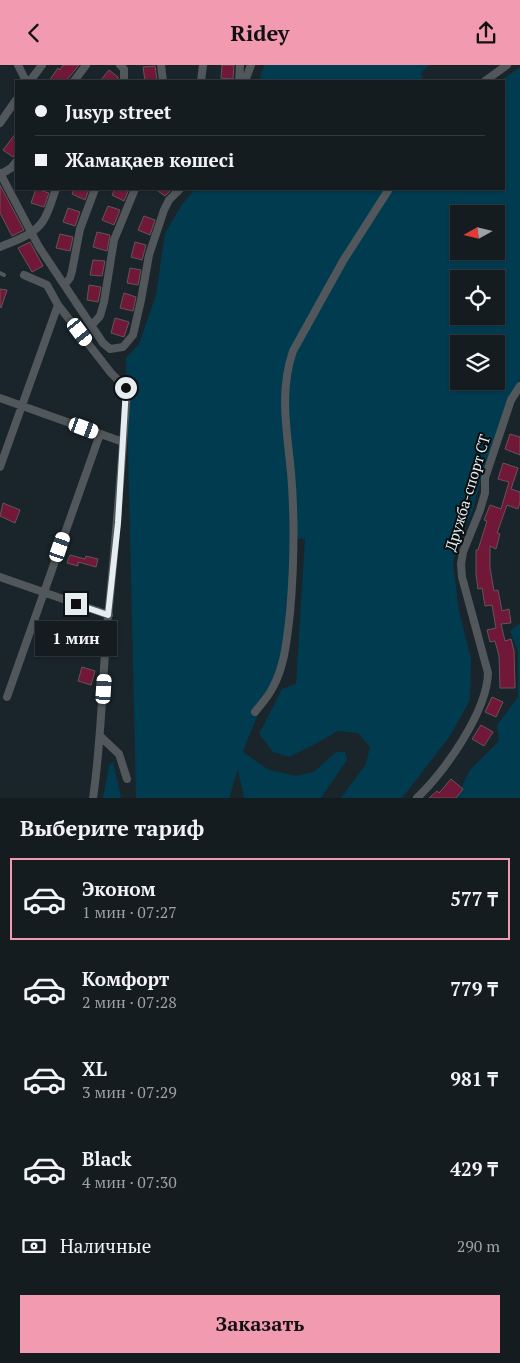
<!DOCTYPE html>
<html lang="ru">
<head>
<meta charset="utf-8">
<style>
	body { margin:0; font-family:"PT Serif",serif; background:#1d2529; color:#f1f3f6; height:100vh; display:flex; flex-direction:column; font-size:19px; white-space:nowrap }
	* { box-sizing:border-box; margin:0 }
	p { font-size:16px; color:#9da1a5 }
	.icon { flex:none; width:28px; height:28px; fill:none; stroke:currentColor; stroke-width:2; stroke-linecap:round; stroke-linejoin:round }
	.map { position:relative; height:733px; overflow:hidden }
	.panel { display:flex; flex-direction:column; background:#141c20; flex:1 }
	.panel>* { flex:none }
	.banner { position:absolute; left:15px; top:15px; width:490px; height:110px; border-radius:0px; box-shadow:0 1px 4px #0004,0 0 0 1px #333a3e; display:grid; align-content:center; height:110px; padding:0 20px; background:#141c20 }
	.needle { width:32px; rotate:262deg }
	.fabs { position:absolute; left:450px; top:140px; display:grid; gap:10px }
	.fabs a { display:grid; place-items:center; width:55px; height:55px; border-radius:0px; background:#141c20; box-shadow:0 1px 4px #0004,0 0 0 1px #333a3e; font-size:25px }
	.end { position:absolute; width:22px; height:22px; margin:-11px; border:6px solid #e5edf1; background:#111; box-shadow:0 0 0 2px #111 }
	.from { border-radius:50% }
	.bubble { position:absolute; height:35px; border-radius:0px; background:#141c20; box-shadow:0 1px 4px #0004,0 0 0 1px #333a3e; font-size:16px; font-weight:600; line-height:35px; text-align:center }
	.car { position:absolute; width:15px; height:30px; margin:-15px -8px; border-radius:6px; box-shadow:0 0 4px 1px #0007; background:linear-gradient(#fff 24%,#345 0 40%,#fff 0 76%,#345 0 86%,#fff 0) }
	.banner b { display:flex; align-items:center; gap:18px; height:48px; font-size:19px }
	.banner b+b { border-top:1px solid #333a3e }
	.banner i { width:12px; height:12px; background:#f1f3f6 }
	ul { padding:0; list-style:none }
	li { display:flex; align-items:center; gap:15px; height:82px; margin:0 10px 8px; padding:0 10px; border:2px solid transparent; border-radius:0px }
	li div { flex:1 }
	li b { display:block; font-size:19px }
	li em { font-style:normal; font-weight:600 }
	li.on { border-color:#f29aaf }
	li>.icon { width:45px; height:45px; stroke-width:1.5 }
	h2 { padding:0 20px; font-size:22px; line-height:60px }
	.pay { display:flex; align-items:center; gap:12px; height:55px; padding:0 20px; font-size:19px }
	.pay p { margin-inline-start:auto }
	.primary-button { display:flex; gap:10px; margin-top:auto; padding:10px 20px }
	.primary-button a { flex:1; height:58px; border-radius:0px; background:#f29aaf; color:#111; font-size:20px; font-weight:600; line-height:58px; text-align:center }
	header { display:flex; justify-content:space-between; align-items:center; height:65px; padding:0 20px; background:#f29aaf; color:#111; font-size:22px; font-weight:600 }
	.map>svg:first-child { display:block }
	.green { fill:#003b50; fill-rule:evenodd }
	.building { fill:#711838; stroke:#635558 }
	.lines { fill:none; stroke-linecap:round; stroke-linejoin:round }
	.lane { stroke:#51575a; stroke-width:4 }
	.street { stroke:#51575a; stroke-width:8 }
	.route { stroke:#e5edf1; stroke-width:6 }
	.labels { text-anchor:middle; stroke-width:4; stroke-linejoin:round; paint-order:stroke }
	.street-label { font-size:15px; fill:#e5edf1; stroke:#090e10 }
</style>
</head>
<body>
<header><svg class="icon" aria-label="back" viewBox="0 0 24 24"><path d="M15 5l-7 7 7 7"/></svg>Ridey<svg class="icon" aria-label="share" viewBox="0 0 24 24"><path d="M12 15V3M7 8l5-5 5 5M5 13v7h14v-7"/></svg></header>
<div class="map">
<svg width="520" height="733" viewBox="0 0 520 733">
	<rect width="100%" height="100%" fill="#1a252b"/>
	<path class="green" d="M264,0H429L421,8L423,16H259Z
		M520,2V313L503,348L486,397L472,448L458,475L453,498L459,546L471,594L470,635L450,671L402,733H341L366,699L370,682L358,668L338,666L313,680L289,692L273,687L259,669L282,624L296,619L305,474L294,473L284,591L248,673L243,687L269,705L296,711L314,707L336,687H345L347,695L321,733H244L238,704L229,733H136L126,293L139,279L156,230L165,168L183,138L195,124H504V16H501ZM459,149H496V186H459ZM459,214H496V251H459ZM459,279H496V316H459Z
		M520,558V733H456L470,705L499,676L497,660L518,632V586L510,566Z
		M113,696L121,733H103L109,701Z"/>
	<path class="building" d="M63,0H79L66,16H49L58,3L60,5Z
		M222,0H234L233,14L221,13Z
		M155,1L157,15L145,16L143,2Z
		M109,5L118,12V16H100Z
		M16,68V88L13,92L3,85Z
		M0,120L24,165L12,171L0,148Z
		M36,124L49,128L44,142L31,138Z
		M74,124H89L85,135L72,129Z
		M115,124H129L124,136L112,130Z
		M155,124H172L165,131Z
		M108,141L120,145L114,160L102,155Z
		M68,143L80,147L75,161L63,157Z
		M144,151L155,155L150,170L138,165Z
		M97,167L110,170L107,186L93,182Z
		M60,169L73,172L70,186L56,183Z
		M30,177L43,201L32,207L18,183Z
		M135,177L146,180L142,195L131,192Z
		M93,195L105,196L102,211L90,210Z
		M130,203L141,205L138,220L127,218Z
		M89,220L101,222L98,237L87,235Z
		M0,224L7,225L1,243L0,242Z
		M124,228L136,232L133,246L120,243Z
		M115,253L129,257L124,272L111,268Z
		M510,369L520,372V390L505,384Z
		M503,398L518,403L511,424L520,427V437L518,444L507,440L497,468L500,469L496,484L490,481V503L494,526L498,525L502,546L509,544L511,558L501,559L505,576L511,574L514,586L515,623H500L499,591L495,576L490,577L487,565L496,563L492,540L485,541L482,523L478,524L476,509V485H478L487,456L484,455L490,440L501,444L509,417L498,414Z
		M3,438L20,445L15,458L0,451Z
		M70,490L85,494L86,491L98,494L96,502L78,497V501L67,498Z
		M82,602L95,606L91,620L78,616Z
		M492,632L503,637L496,652L485,647Z
		M481,660L493,667L484,681L472,674Z
		M451,714L463,724L456,733H429L437,726L439,728Z"/>
	<g class="lines">
		<path class="lane" d="M0,208L4,210"/>
		<path class="street" d="M18,0L26,16
			M120,0L124,4V16
			M161,0L163,16
			M30,16L42,0
			M74,16L86,0
			M201,16L203,0
			M239,16L240,0
			M245,16L251,0
			M485,16L507,0
			M0,58L16,35
			M0,108L39,182L103,278L110,284L123,282L133,270L141,235L149,190L164,145L169,135L180,124
			M1,109L11,103L16,97
			M0,182C14,176 34,170 43,156C49,147 52,134 56,124
			M24,210L47,220L58,240L111,308L126,323L127,328C121,402 116,477 108,551C102,612 102,673 93,733
			M65,219L70,213L72,206L80,164L95,124
			M92,260L100,251L104,237L114,175L135,124
			M0,333L123,377
			M0,402L58,240
			M0,512L109,550
			M7,632L100,369
			M255,647C261,639 269,631 273,622C285,600 287,573 290,548C294,501 295,454 291,407C287,366 279,326 293,286L343,196L389,124
			M101,672L119,689L127,714
			M417,733C445,706 487,647 488,608L462,512L461,499L463,487L480,445L485,428V413L511,335L520,321"/>
	</g>
	<g class="lines">
		<path class="route" d="M76,539L108,550L118,458L126,323"/>
	</g>
	<g class="labels">
		<g class="street-label">
			<text transform="translate(468 428) rotate(-73)" y="5">Дружба-спорт СТ</text>
		</g>
	</g>
</svg>
<div class="fabs">
<a><svg class="needle" viewBox="-14 -14 28 28"><path d="M0-13l5 13h-10z" fill="#e53935"/><path d="M0 13l5-13h-10z" fill="#9da1a5"/></svg></a>
<a><svg class="icon" aria-label="locate" viewBox="0 0 24 24"><circle cx="12" cy="12" r="6"/><path d="M12 2v4M12 18v4M2 12h4M18 12h4"/></svg></a>
<a><svg class="icon" aria-label="layers" viewBox="0 0 24 24"><path d="M12 4l9 5-9 5-9-5zM3 14l9 5 9-5"/></svg></a>
</div>
<i class="end from" style="left:126px;top:323px"></i>
<i class="end" style="left:76px;top:539px"></i>
<div class="bubble" style="left:35px;top:556px;width:82px">1 мин</div>
<i class="car" style="left:80px;top:267px;rotate:143deg"></i>
<i class="car" style="left:84px;top:363px;rotate:110deg"></i>
<i class="car" style="left:60px;top:482px;rotate:19deg"></i>
<i class="car" style="left:104px;top:624px;rotate:4deg"></i>
<div class="banner">
<b><i class="from"></i>Jusyp street</b>
<b><i></i>Жамақаев көшесі</b>
</div>
</div>
<section class="panel">
<h2>Выберите тариф</h2>
<ul>
<li class="on"><svg class="icon" aria-label="car" viewBox="0 0 24 24"><path d="M5 17H2v-5l4-1 3-4h7l3 4 3 1v5h-3M9 17h6M6 11h13"/><circle cx="7" cy="17" r="2"/><circle cx="17" cy="17" r="2"/></svg><div><b>Эконом</b><p>1 мин · 07:27</p></div><em>577 ₸</em></li>
<li><svg class="icon" aria-label="car" viewBox="0 0 24 24"><path d="M5 17H2v-5l4-1 3-4h7l3 4 3 1v5h-3M9 17h6M6 11h13"/><circle cx="7" cy="17" r="2"/><circle cx="17" cy="17" r="2"/></svg><div><b>Комфорт</b><p>2 мин · 07:28</p></div><em>779 ₸</em></li>
<li><svg class="icon" aria-label="car" viewBox="0 0 24 24"><path d="M5 17H2v-5l4-1 3-4h7l3 4 3 1v5h-3M9 17h6M6 11h13"/><circle cx="7" cy="17" r="2"/><circle cx="17" cy="17" r="2"/></svg><div><b>XL</b><p>3 мин · 07:29</p></div><em>981 ₸</em></li>
<li><svg class="icon" aria-label="car" viewBox="0 0 24 24"><path d="M5 17H2v-5l4-1 3-4h7l3 4 3 1v5h-3M9 17h6M6 11h13"/><circle cx="7" cy="17" r="2"/><circle cx="17" cy="17" r="2"/></svg><div><b>Black</b><p>4 мин · 07:30</p></div><em>429 ₸</em></li>
</ul>
<div class="pay"><svg class="icon" aria-label="cash" viewBox="0 0 24 24"><path d="M3 7h18v10H3z"/><circle cx="12" cy="12" r="2"/></svg>Наличные<p>290 m</p></div>
<div class="primary-button"><a>Заказать</a></div>
</section>
</body>
</html>
